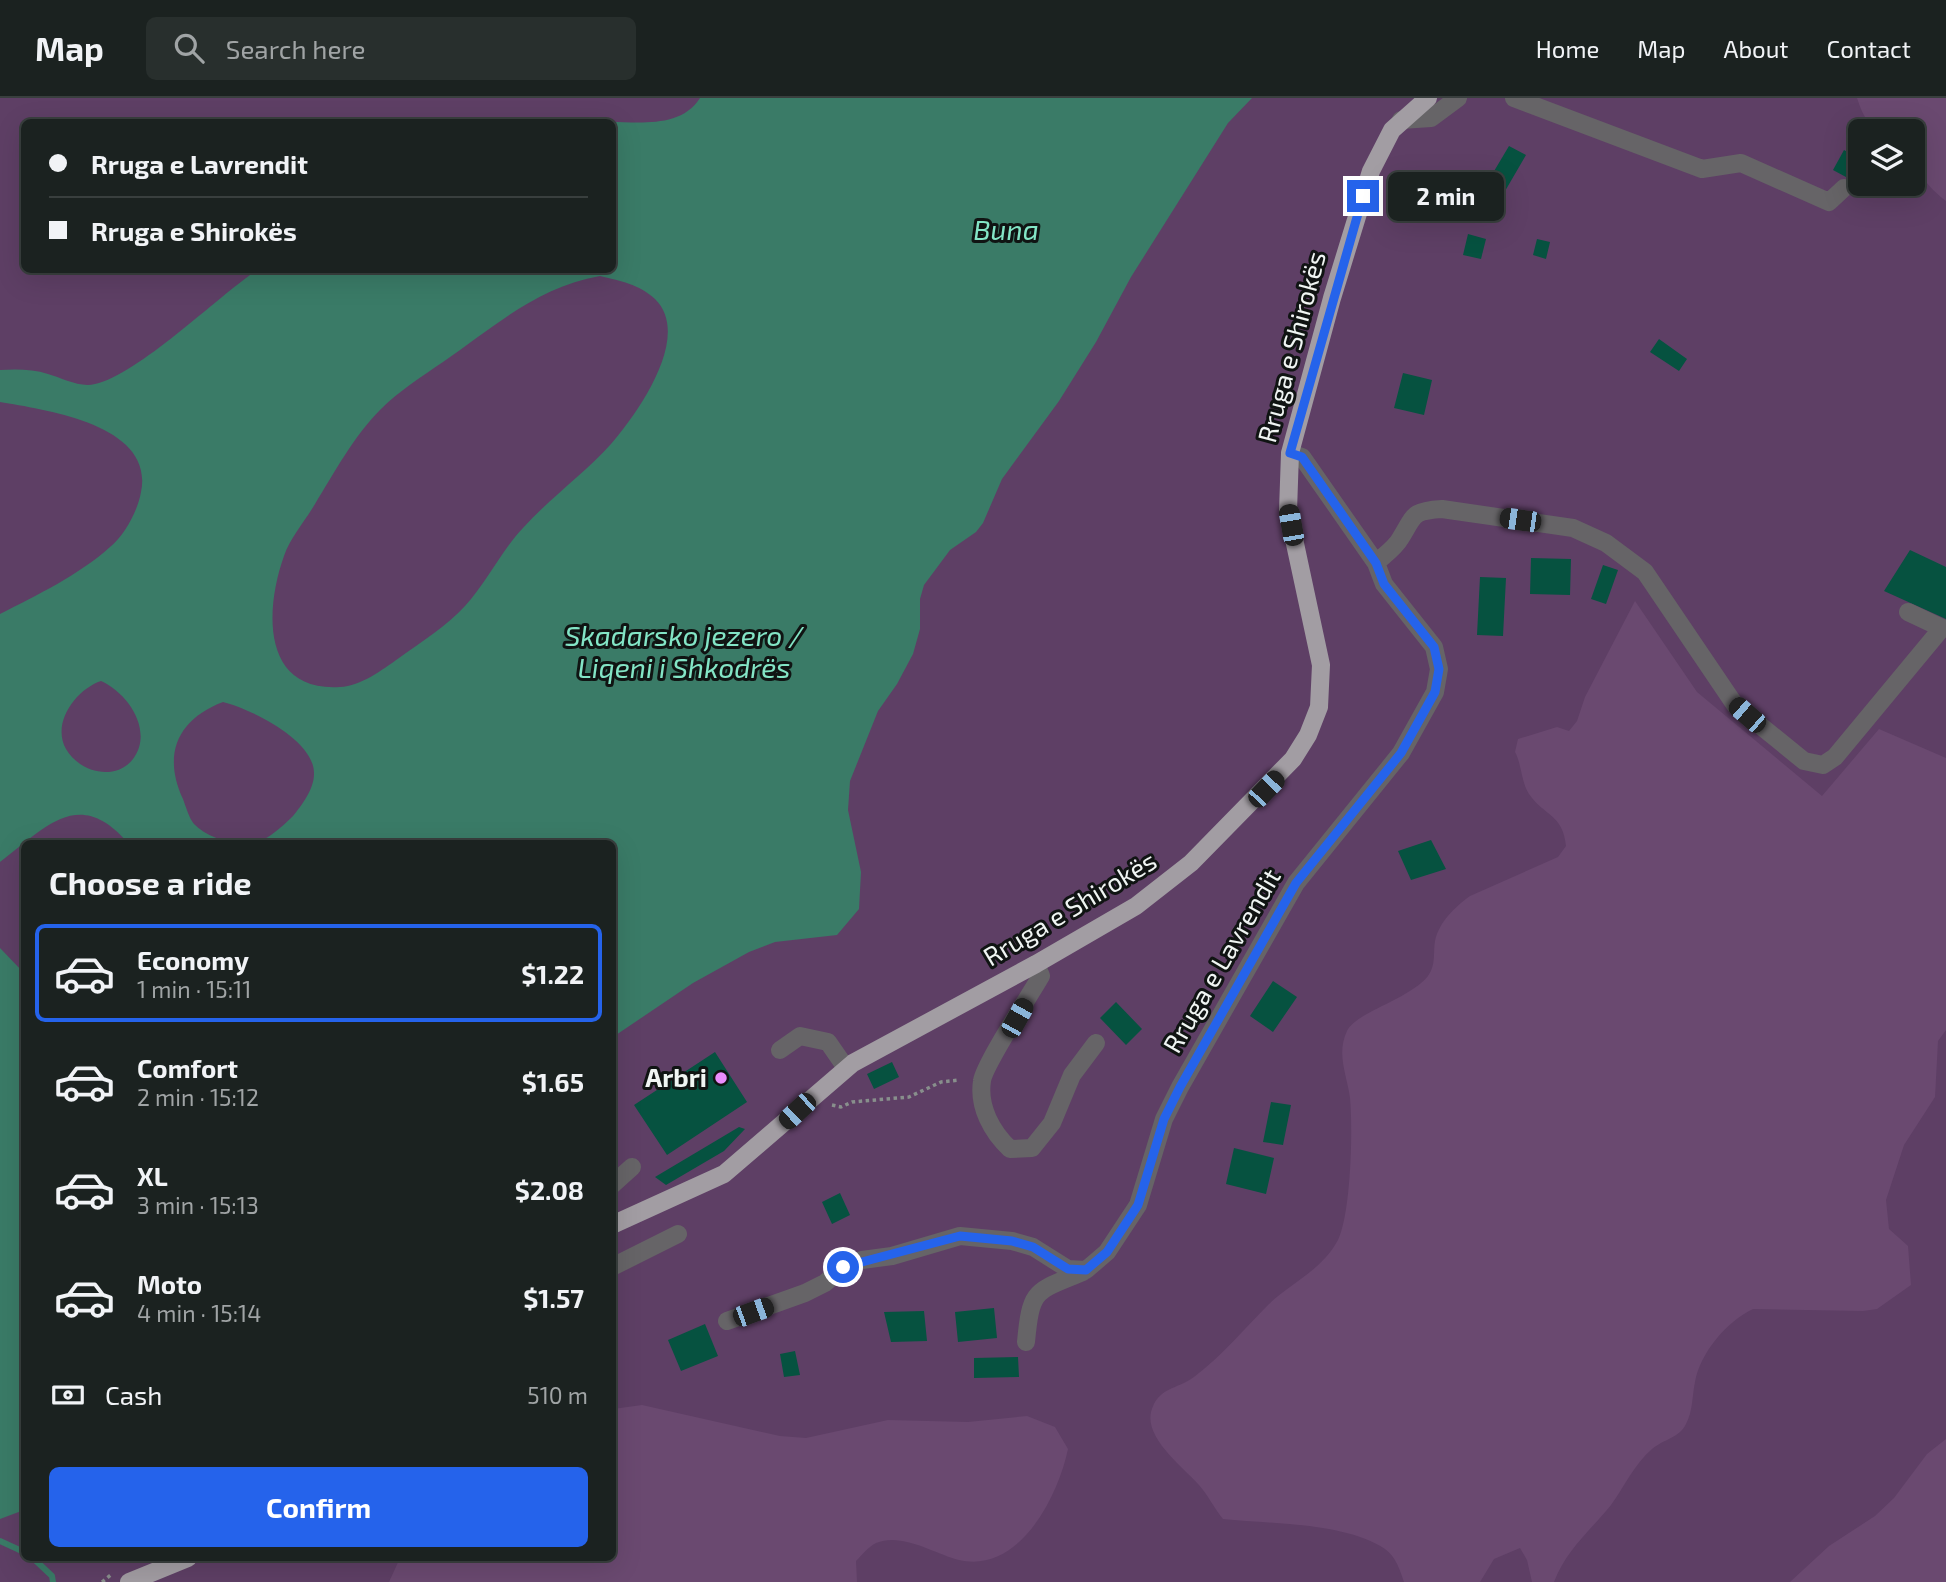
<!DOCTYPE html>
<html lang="en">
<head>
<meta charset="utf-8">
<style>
	body { margin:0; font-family:"Exo 2",sans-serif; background:#282f2d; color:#f1f3f6; height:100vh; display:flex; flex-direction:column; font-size:26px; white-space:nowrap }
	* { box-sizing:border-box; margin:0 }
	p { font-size:23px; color:#a0a4a5 }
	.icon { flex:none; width:38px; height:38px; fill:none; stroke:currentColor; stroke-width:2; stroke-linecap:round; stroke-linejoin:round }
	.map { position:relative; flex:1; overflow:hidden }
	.details { position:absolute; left:21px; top:742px; width:595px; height:721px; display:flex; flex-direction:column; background:#1b2220; border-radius:10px; box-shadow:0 7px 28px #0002,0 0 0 2px #393f3e }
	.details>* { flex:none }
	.hud { position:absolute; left:21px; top:21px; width:595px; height:154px; border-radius:10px; box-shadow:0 7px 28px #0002,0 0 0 2px #393f3e; display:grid; align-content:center; height:154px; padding:0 28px; background:#1b2220 }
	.controls { position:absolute; left:1848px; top:21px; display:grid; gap:14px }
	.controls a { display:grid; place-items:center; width:77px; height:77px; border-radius:10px; background:#1b2220; box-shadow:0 7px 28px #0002,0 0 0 2px #393f3e; font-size:35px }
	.end { position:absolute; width:32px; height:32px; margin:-16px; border:9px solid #2563eb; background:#fff; box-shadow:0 0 0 4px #fff }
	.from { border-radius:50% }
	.bubble { position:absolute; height:49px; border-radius:10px; background:#1b2220; box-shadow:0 7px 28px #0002,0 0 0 2px #393f3e; font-size:23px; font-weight:700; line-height:49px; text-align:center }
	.car { position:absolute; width:21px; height:42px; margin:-21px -10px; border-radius:9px; box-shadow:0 0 5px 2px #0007; background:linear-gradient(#222 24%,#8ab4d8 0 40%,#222 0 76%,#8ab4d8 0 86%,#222 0) }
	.hud b { display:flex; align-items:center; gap:24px; height:66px; font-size:26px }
	.hud b+b { border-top:2px solid #393f3e }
	.hud i { width:18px; height:18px; background:#f1f3f6 }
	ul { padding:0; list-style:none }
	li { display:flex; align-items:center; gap:21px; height:98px; margin:0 14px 10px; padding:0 14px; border:4px solid transparent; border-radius:10px }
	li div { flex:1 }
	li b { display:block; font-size:26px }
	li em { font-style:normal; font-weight:700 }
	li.current { border-color:#2563eb }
	li>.icon { width:63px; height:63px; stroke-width:1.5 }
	h2 { padding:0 28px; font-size:32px; line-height:84px }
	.pay { display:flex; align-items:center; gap:18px; height:77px; padding:0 28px; font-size:26px }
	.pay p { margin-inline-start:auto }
	.action { display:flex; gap:14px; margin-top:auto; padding:14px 28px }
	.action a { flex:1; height:80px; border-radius:10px; background:#2563eb; color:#fff; font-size:28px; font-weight:700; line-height:80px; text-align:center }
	header { display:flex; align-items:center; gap:42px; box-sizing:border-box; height:98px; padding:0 35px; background:#1b2220; border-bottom:2px solid #393f3e }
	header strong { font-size:33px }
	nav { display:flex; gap:38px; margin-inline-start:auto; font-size:24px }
	.search { width:490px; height:63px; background:#282f2d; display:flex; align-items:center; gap:18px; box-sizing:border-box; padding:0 24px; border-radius:10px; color:#a0a4a5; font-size:26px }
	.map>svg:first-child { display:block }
	.green { fill:#5e3f65; fill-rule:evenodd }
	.forest { fill:#6a4970 }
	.water { fill:#3a7b67; fill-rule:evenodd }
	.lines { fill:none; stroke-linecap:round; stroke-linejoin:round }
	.stream { stroke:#3a7b67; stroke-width:6 }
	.building { fill:#065240 }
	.path { stroke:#888f8c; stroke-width:3.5; stroke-dasharray:3.5 3.5; stroke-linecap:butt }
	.minor { stroke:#666467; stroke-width:18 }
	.major { stroke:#a29da3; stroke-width:18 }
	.route { stroke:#2563eb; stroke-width:9 }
	.poi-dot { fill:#ea8dfd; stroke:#101413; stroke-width:2.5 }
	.labels { text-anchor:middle; stroke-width:6; stroke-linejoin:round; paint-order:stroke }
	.street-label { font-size:26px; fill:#f0f5f3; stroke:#101413 }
	.poi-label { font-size:26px; font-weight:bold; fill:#f0f5f3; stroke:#101413; text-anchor:end }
	.water-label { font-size:28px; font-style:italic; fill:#83e5c6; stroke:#101413 }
</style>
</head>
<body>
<header>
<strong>Map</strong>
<div class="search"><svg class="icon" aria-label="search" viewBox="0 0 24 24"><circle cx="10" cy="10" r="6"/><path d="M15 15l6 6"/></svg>Search here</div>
<nav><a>Home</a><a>Map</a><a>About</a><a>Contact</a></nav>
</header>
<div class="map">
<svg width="1946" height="1484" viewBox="0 0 1946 1484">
	<rect width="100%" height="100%" fill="#242d2a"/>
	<path class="green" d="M0,0H1946V1484H0ZM24,24H612V172H24ZM1860,33H1913V86H1860ZM24,746H612V1460H24Z"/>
	<path class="forest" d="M1857,0H1946V103C1919,82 1913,67 1913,33C1880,33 1868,35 1857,0Z
		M1635,503L1697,594L1822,698L1879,631L1946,660V932L1938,943L1935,999L1904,1047L1886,1102L1889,1131L1908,1148L1911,1187L1877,1211L1863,1213L1753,1211C1727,1223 1700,1255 1695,1284C1692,1298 1693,1313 1686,1326C1679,1340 1664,1341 1652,1351C1635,1365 1624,1389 1611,1407C1590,1433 1566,1452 1554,1484H1532L1527,1462L1520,1450L1494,1461L1480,1484H1404C1400,1472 1396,1459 1385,1451C1345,1424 1270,1426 1223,1421C1214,1410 1208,1397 1199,1387C1183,1369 1145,1341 1151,1314C1158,1289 1176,1292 1194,1279C1222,1258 1244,1231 1269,1206C1292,1184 1322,1172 1338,1142C1351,1115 1353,1031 1350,1000C1347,977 1336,956 1347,933C1356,914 1410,901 1428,878C1436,867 1433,855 1435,843C1439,824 1455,809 1470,798L1558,759L1566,748C1563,716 1544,718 1529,696C1521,684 1522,667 1515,654L1518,641L1557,629L1569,633L1577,623L1585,599Z
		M642,1307L780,1338L806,1340L888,1322L968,1324L1027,1318L1055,1329L1068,1351C1058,1399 1019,1476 959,1462C935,1456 902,1434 876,1445C869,1448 861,1458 856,1463L857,1484H389L400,1460H612L613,1311Z
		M1946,1341V1484H1790L1829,1448L1875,1418L1894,1400L1927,1356Z"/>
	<path class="water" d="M700,0H1252L1228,25L1131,179L1096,244L1059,303L1002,381L983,425L976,434L950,452L924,487L920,501V531L913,556L897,586L878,613L850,683L848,712L861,774L859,811L837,837L775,844L749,854L693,885L613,939L612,746L128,745C79,688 46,729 0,764V516C37,497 79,477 110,449C125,437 138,412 141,394C155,327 47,312 0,304V272C16,271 33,271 48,276C62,280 80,290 95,286C139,276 217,199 257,172H612L610,24C641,24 681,30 700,0ZM600,178C620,183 639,186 655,201C693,238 637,316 611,346C584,376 550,400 523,430C501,453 487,484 465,508C447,528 421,544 399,560C382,572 361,588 340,589C261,594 265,511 284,458C290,440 305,423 315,406C334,375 354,338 380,312C399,293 421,279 443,264C494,229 537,189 600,178ZM101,583C128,595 154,633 133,661C115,684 79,674 66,651C51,624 77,591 101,583ZM223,604C251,611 315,642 314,676C314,691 302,707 293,718C286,725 276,734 268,739C247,751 210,743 194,726C189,720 186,709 183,701C162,656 178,621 223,604Z
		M0,850L24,875V1412L0,1421Z"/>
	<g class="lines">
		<path class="stream" d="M0,1443L24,1454
			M33,1460L52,1478L53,1484"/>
	</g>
	<path class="building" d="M1509,48L1526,57L1501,100L1484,90Z
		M1844,52L1860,61V86H1874L1870,92L1833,72Z
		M1468,136L1486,141L1481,161L1463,157Z
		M1537,141L1550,144L1546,161L1533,157Z
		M1659,241L1687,261L1679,273L1650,254Z
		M1403,275L1432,282L1424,317L1394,310Z
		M1910,452L1946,469V521L1884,493Z
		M1531,460L1571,461L1570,497L1530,496Z
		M1603,467L1618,472L1606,506L1591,501Z
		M1480,479L1506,480L1503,538L1477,537Z
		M1431,742L1446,771L1411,782L1398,753Z
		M1273,883L1297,899L1273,934L1250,918Z
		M1116,904L1142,931L1126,947L1100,920Z
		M715,954L747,1004L667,1057L634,1007Z
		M892,964L899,979L874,991L867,976Z
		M1271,1004L1291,1007L1283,1047L1263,1044Z
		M739,1029L745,1031L724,1053L666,1087L655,1079Z
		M1234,1050L1274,1060L1266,1096L1226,1086Z
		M840,1095L850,1117L832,1126L822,1104Z
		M994,1210L997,1240L958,1244L955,1214Z
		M924,1213L927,1243L891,1244L884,1214Z
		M705,1226L718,1258L681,1273L668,1242Z
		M795,1253L800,1277L784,1279L780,1256Z
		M1018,1259L1019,1279L974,1280V1260Z"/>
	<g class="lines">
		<path class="path" d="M832,1007L841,1009L852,1004L909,999L941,984L960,982
			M102,1484L112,1476"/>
		<path class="minor" d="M1514,0L1702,71L1741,65L1829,104L1844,90
			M1401,22L1431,20L1458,0
			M1376,465C1383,458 1395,450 1400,441C1415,417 1411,413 1442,411L1573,430L1606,445L1645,474L1735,607L1804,663L1823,667L1835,659L1942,530L1908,514
			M1036,866L1041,878C1030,897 984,967 982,983C978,1009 992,1034 1010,1051L1032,1050L1052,1025L1072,977L1096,945
			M780,952L800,938L828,944L846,970
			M612,1087L632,1069
			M612,1169L678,1136
			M727,1223L805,1195L825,1185L843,1169L862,1162L892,1158L960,1138L1012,1143L1033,1149L1068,1171L1086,1172L1107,1154L1138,1107L1164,1021L1180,989L1296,785L1401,655L1435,594L1439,571L1434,549L1384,486L1376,465L1302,359L1290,355
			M1026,1244C1031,1190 1035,1194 1083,1174"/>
		<path class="major" d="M612,1127L724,1076L853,965L1036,866L1136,808L1191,765L1293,661L1308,637L1319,609L1321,567L1288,413L1290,355L1332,200L1371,73L1392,32L1428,0
			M129,1484L188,1460"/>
	</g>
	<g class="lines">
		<path class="route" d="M843,1169L960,1138L1012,1143L1033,1149L1068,1171L1086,1172L1107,1154L1138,1107L1164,1021L1180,989L1296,785L1401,655L1435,594L1439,571L1434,549L1384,486L1376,465L1302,359L1290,355L1363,98"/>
	</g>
	<circle class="poi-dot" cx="721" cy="980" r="7"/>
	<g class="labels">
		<g class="street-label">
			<text transform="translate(1292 249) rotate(-75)" y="9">Rruga e Shirokës</text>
			<text transform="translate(1070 811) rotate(-31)" y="9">Rruga e Shirokës</text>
			<text transform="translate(1222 863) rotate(-60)" y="9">Rruga e Lavrendit</text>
		</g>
		<g class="poi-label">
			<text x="707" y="989">Arbri</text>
		</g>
		<g class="water-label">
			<text x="1006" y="142">Buna</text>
			<text x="684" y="548">Skadarsko jezero /<tspan x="684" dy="32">Liqeni i Shkodrës</tspan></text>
		</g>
	</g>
</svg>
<div class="controls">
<a><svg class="icon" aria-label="layers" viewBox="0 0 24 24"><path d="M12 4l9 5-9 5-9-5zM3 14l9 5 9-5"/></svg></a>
</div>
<i class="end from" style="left:843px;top:1169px"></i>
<i class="end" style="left:1363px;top:98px"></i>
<div class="bubble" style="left:1388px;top:74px;width:116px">2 min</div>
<i class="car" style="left:1520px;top:422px;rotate:278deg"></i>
<i class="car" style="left:1291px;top:427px;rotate:350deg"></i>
<i class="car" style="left:1747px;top:617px;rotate:311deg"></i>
<i class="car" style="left:1266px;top:691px;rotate:44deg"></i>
<i class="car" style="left:1017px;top:920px;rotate:29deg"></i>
<i class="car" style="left:797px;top:1013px;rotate:227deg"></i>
<i class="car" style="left:753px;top:1214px;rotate:70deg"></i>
<div class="hud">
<b><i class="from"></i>Rruga e Lavrendit</b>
<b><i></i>Rruga e Shirokës</b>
</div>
<section class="details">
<h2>Choose a ride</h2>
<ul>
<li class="current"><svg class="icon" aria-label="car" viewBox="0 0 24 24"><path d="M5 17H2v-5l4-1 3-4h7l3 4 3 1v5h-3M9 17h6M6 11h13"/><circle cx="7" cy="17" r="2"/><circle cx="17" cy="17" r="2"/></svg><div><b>Economy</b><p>1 min · 15:11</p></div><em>$1.22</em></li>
<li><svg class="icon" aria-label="car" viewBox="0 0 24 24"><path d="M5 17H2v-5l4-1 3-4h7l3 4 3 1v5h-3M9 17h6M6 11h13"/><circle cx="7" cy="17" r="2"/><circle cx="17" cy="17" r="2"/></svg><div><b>Comfort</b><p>2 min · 15:12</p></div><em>$1.65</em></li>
<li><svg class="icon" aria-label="car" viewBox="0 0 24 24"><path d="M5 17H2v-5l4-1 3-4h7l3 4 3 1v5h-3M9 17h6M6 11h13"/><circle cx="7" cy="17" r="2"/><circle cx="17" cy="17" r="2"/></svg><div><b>XL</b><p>3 min · 15:13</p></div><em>$2.08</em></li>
<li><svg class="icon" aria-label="car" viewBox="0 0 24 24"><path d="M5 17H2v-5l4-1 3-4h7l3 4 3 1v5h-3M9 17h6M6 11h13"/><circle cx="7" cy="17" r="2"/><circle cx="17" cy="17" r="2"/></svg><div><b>Moto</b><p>4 min · 15:14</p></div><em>$1.57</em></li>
</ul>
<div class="pay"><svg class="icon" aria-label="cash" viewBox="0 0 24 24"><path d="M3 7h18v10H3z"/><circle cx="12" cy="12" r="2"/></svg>Cash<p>510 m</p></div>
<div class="action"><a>Confirm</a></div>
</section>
</div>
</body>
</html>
